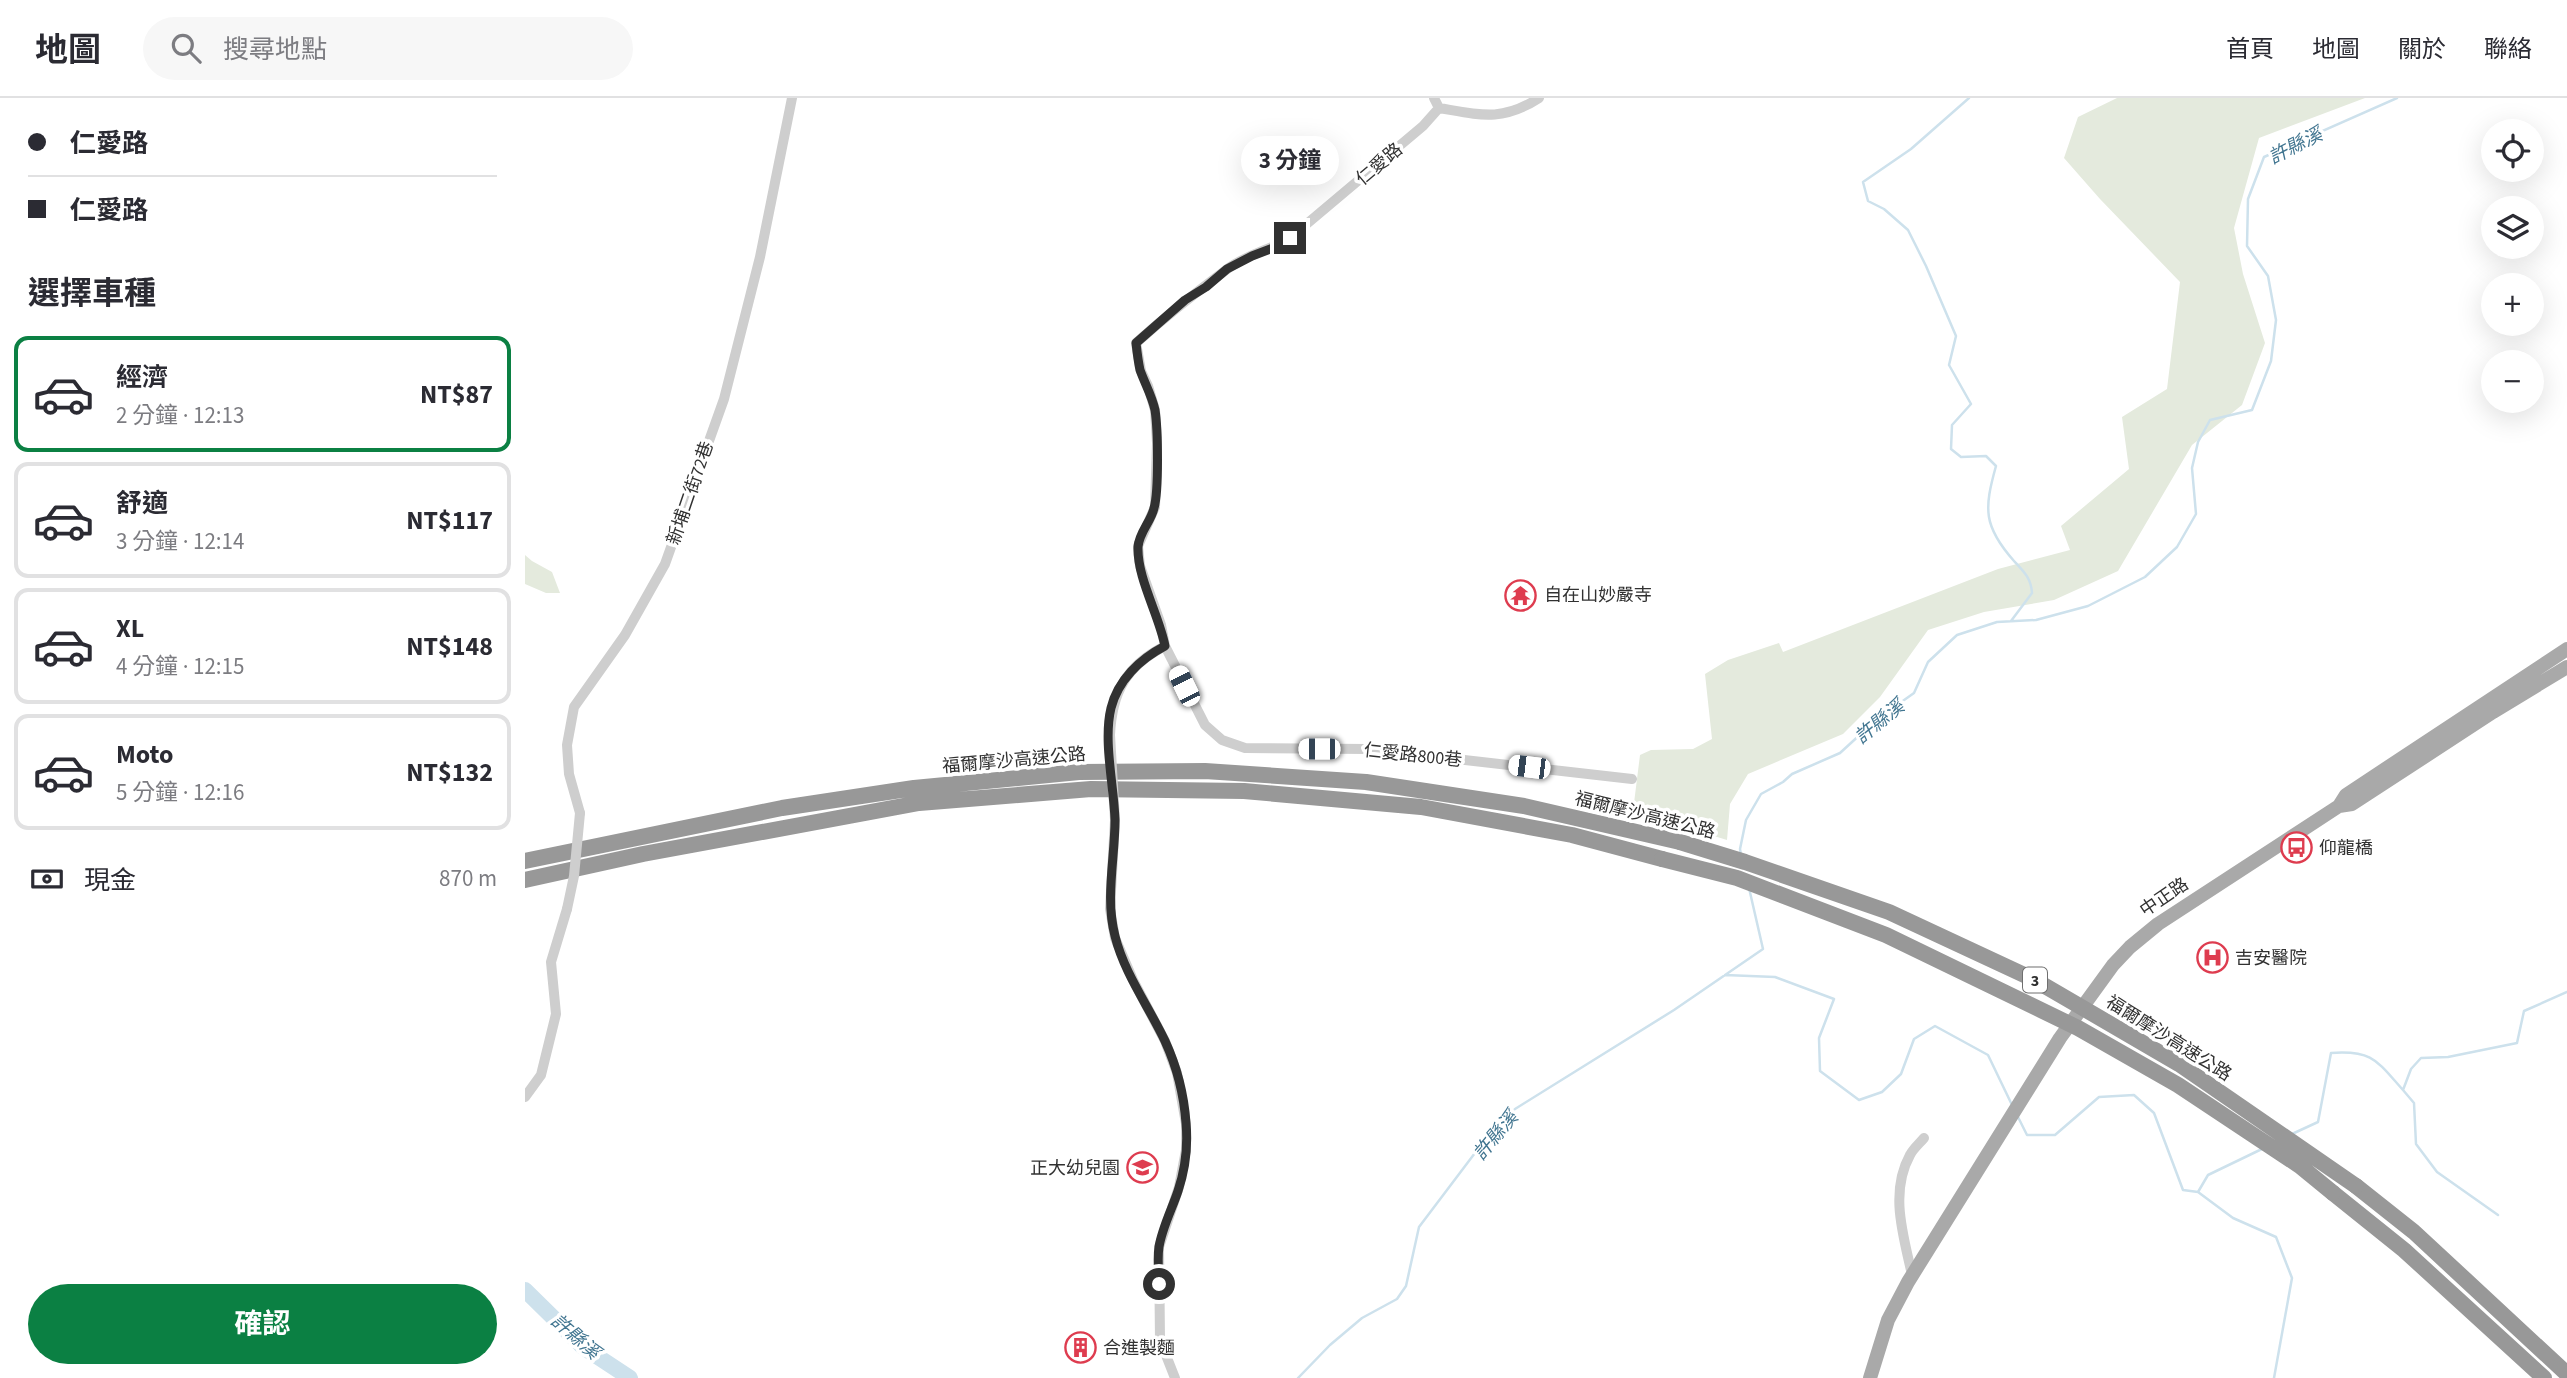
<!DOCTYPE html>
<html lang="zh-TW">
<head>
<meta charset="utf-8">
<style>
	body { margin:0; font-family:"Source Sans 3","Noto Sans TC",sans-serif; background:#f7f7f7; color:#2b2b33; height:100vh; display:flex; flex-direction:column; font-size:26px; white-space:nowrap }
	* { box-sizing:border-box; margin:0 }
	p { font-size:23px; color:#7c7c81 }
	.icon { flex:none; width:38px; height:38px; fill:none; stroke:currentColor; stroke-width:2; stroke-linecap:round; stroke-linejoin:round }
	.map { position:relative; flex:1; overflow:hidden }
	.sheet { display:flex; flex-direction:column; background:#fff; width:525px }
	.sheet>* { flex:none }
	.top-card { display:grid; align-content:center; height:154px; padding:0 28px; background:#fff }
	.buttons { position:absolute; left:1956px; top:21px; display:grid; gap:14px }
	.buttons a { display:grid; place-items:center; width:63px; height:63px; border-radius:50%; background:#fff; box-shadow:0 7px 28px #0002; font-size:35px }
	.end { position:absolute; width:32px; height:32px; margin:-16px; border:9px solid #313131; background:#fff; box-shadow:0 0 0 4px #fff }
	.from { border-radius:50% }
	.bubble { position:absolute; height:49px; border-radius:24px; background:#fff; box-shadow:0 7px 28px #0002; font-size:23px; font-weight:700; line-height:49px; text-align:center }
	.car { position:absolute; width:21px; height:42px; margin:-21px -10px; border-radius:9px; box-shadow:0 0 5px 2px #0007; background:linear-gradient(#fff 24%,#345 0 40%,#fff 0 76%,#345 0 86%,#fff 0) }
	.top-card b { display:flex; align-items:center; gap:24px; height:66px; font-size:26px }
	.top-card b+b { border-top:2px solid #e1e1e2 }
	.top-card i { width:18px; height:18px; background:#2b2b33 }
	ul { padding:0; list-style:none }
	li { display:flex; align-items:center; gap:21px; height:116px; margin:0 14px 10px; padding:0 14px; border:4px solid #e1e1e2; border-radius:14px }
	li div { flex:1 }
	li b { display:block; font-size:26px }
	li em { font-style:normal; font-weight:700 }
	li.active { border-color:#0b8043 }
	li>.icon { width:63px; height:63px; stroke-width:1.5 }
	h2 { padding:0 28px; font-size:32px; line-height:84px }
	.pay { display:flex; align-items:center; gap:18px; height:77px; padding:0 28px; font-size:26px }
	.pay p { margin-inline-start:auto }
	.cta { display:flex; gap:14px; margin-top:auto; padding:14px 28px }
	.cta a { flex:1; height:80px; border-radius:42px; background:#0b8043; color:#fff; font-size:28px; font-weight:700; line-height:80px; text-align:center }
	header { display:flex; align-items:center; gap:42px; box-sizing:border-box; height:98px; padding:0 35px; background:#fff; border-bottom:2px solid #e1e1e2 }
	header strong { font-size:33px }
	nav { display:flex; gap:38px; margin-inline-start:auto; font-size:24px }
	.search { width:490px; height:63px; background:#f7f7f7; display:flex; align-items:center; gap:18px; box-sizing:border-box; padding:0 24px; border-radius:38px; color:#7c7c81; font-size:26px }
	main { display:flex; flex:1; min-height:0 }
	.map>svg:first-child { display:block }
	.green { fill:#e4eadd }
	.lines { fill:none; stroke-linecap:round; stroke-linejoin:round }
	.stream { stroke:#cde1ec; stroke-width:2.5 }
	.river { stroke:#cde1ec; stroke-width:16 }
	.minor { stroke:#cecece; stroke-width:10 }
	.major { stroke:#a9a9a9; stroke-width:14 }
	.highway { stroke:#989898; stroke-width:16 }
	.minor-bridge { stroke:#cecece; stroke-width:10 }
	.highway-bridge { stroke:#989898; stroke-width:16 }
	.route { stroke:#313131; stroke-width:9 }
	.labels { text-anchor:middle; stroke-width:7; stroke-linejoin:round; paint-order:stroke }
	.shield { fill:#fff; stroke:#6f6f6f; stroke-width:2 }
	.shield-label { font-size:16px; font-weight:bold; fill:#313131 }
	.street-label { font-size:18px; fill:#313131; stroke:#fff }
	.poi-label { font-size:18px; fill:#313131; stroke:#fff; text-anchor:start }
	.water-label { font-size:19px; font-style:italic; fill:#417590; stroke:#fff }
</style>
</head>
<body>
<header>
<strong>地圖</strong>
<div class="search"><svg class="icon" aria-label="search" viewBox="0 0 24 24"><circle cx="10" cy="10" r="6"/><path d="M15 15l6 6"/></svg>搜尋地點</div>
<nav><a>首頁</a><a>地圖</a><a>關於</a><a>聯絡</a></nav>
</header>
<main>
<section class="sheet">
<div class="top-card">
<b><i class="from"></i>仁愛路</b>
<b><i></i>仁愛路</b>
</div>
<h2>選擇車種</h2>
<ul>
<li class="active"><svg class="icon" aria-label="car" viewBox="0 0 24 24"><path d="M5 17H2v-5l4-1 3-4h7l3 4 3 1v5h-3M9 17h6M6 11h13"/><circle cx="7" cy="17" r="2"/><circle cx="17" cy="17" r="2"/></svg><div><b>經濟</b><p>2 分鐘 · 12:13</p></div><em>NT$87</em></li>
<li><svg class="icon" aria-label="car" viewBox="0 0 24 24"><path d="M5 17H2v-5l4-1 3-4h7l3 4 3 1v5h-3M9 17h6M6 11h13"/><circle cx="7" cy="17" r="2"/><circle cx="17" cy="17" r="2"/></svg><div><b>舒適</b><p>3 分鐘 · 12:14</p></div><em>NT$117</em></li>
<li><svg class="icon" aria-label="car" viewBox="0 0 24 24"><path d="M5 17H2v-5l4-1 3-4h7l3 4 3 1v5h-3M9 17h6M6 11h13"/><circle cx="7" cy="17" r="2"/><circle cx="17" cy="17" r="2"/></svg><div><b>XL</b><p>4 分鐘 · 12:15</p></div><em>NT$148</em></li>
<li><svg class="icon" aria-label="car" viewBox="0 0 24 24"><path d="M5 17H2v-5l4-1 3-4h7l3 4 3 1v5h-3M9 17h6M6 11h13"/><circle cx="7" cy="17" r="2"/><circle cx="17" cy="17" r="2"/></svg><div><b>Moto</b><p>5 分鐘 · 12:16</p></div><em>NT$132</em></li>
</ul>
<div class="pay"><svg class="icon" aria-label="cash" viewBox="0 0 24 24"><path d="M3 7h18v10H3z"/><circle cx="12" cy="12" r="2"/></svg>現金<p>870 m</p></div>
<div class="cta"><a>確認</a></div>
</section>
<div class="map">
<svg width="2042" height="1280" viewBox="0 0 2042 1280">
	<rect width="100%" height="100%" fill="#fff"/>
	<path class="green" d="M1592,0H1840L1734,40L1709,130L1718,176L1740,245L1717,307L1667,347L1593,473L1529,502L1459,514L1403,532L1355,599L1318,636L1223,676L1205,706L1202,742L1108,713L1115,657L1126,652L1168,651L1187,641L1180,576L1203,562L1254,545L1258,554L1473,471L1545,452L1536,428L1604,371L1597,319L1642,291L1655,184L1575,101L1539,60L1553,19Z
		M0,457L7,463L27,474L35,495H21L0,486Z"/>
	<g class="lines">
		<path class="stream" d="M1444,0L1386,51L1338,84L1343,103L1359,111L1383,132L1401,168L1431,238L1424,267L1446,306L1427,327L1426,351L1436,359L1461,358L1471,368C1459,411 1458,428 1489,463C1499,474 1506,480 1507,495L1486,523
			M1216,757L1215,751L1221,722L1236,696L1258,684L1267,676L1315,655L1351,622L1389,595L1403,564L1432,537L1472,524L1511,522L1563,508L1620,479L1652,449L1671,416L1667,370L1673,344L1685,322L1727,312L1746,263L1751,222L1743,178L1722,148L1723,101L1739,59L1872,0
			M1200,877L1250,879L1309,901L1294,940L1295,973L1334,1002L1357,994L1376,976L1389,941L1410,928L1463,957L1487,1007
			M1878,992L1889,1005L1891,1046L1912,1074L1973,1117
			M1493,1019L1502,1037H1530L1574,999L1609,997L1629,1015L1658,1092L1673,1094L1683,1077L1739,1050
			M1767,1036L1793,1024L1806,955C1848,952 1852,963 1878,992L1886,971L1896,960L1923,959L1992,945L1999,913L2042,894
			M1673,1094L1708,1120L1751,1139L1767,1180L1749,1280
			M773,1280L805,1247L837,1220L872,1201L881,1188L894,1129L956,1047L990,1011L1149,912L1238,851L1224,790"/>
		<path class="river" d="M0,1192L58,1249L105,1280"/>
		<path class="minor" d="M914,10C955,17 977,24 1014,0
			M640,548L680,627L697,642L720,650L843,651L1107,681
			M585,637C587,594 601,568 640,548L636,527L615,468L613,448L630,409L632,345L630,312L623,288L616,273L611,245C640,219 670,195 701,172C720,157 745,152 765,140L898,28L914,10L909,0
			M55,715L44,676L42,647L49,609L100,537L140,466L199,301L235,159L267,0
			M590,722L585,811L590,840L608,882L640,943L652,975L661,1026V1052L654,1089L634,1149L635,1242L650,1280
			M0,999L16,977L31,916L26,864L42,811
			M1387,1177C1379,1139 1364,1095 1385,1057C1388,1051 1394,1046 1399,1040"/>
		<path class="major" d="M1814,708L1827,706L1968,614L2042,569
			M1345,1280L1363,1222L1383,1184L1535,940L1588,867L1605,849L1633,826L1814,708L1821,697L2042,551"/>
		<path class="highway" d="M0,763L257,710L389,690L554,674L680,673L841,684L999,708L1155,744
			M0,782L118,756L394,705L566,691L719,693L896,709L1047,737L1137,761
			M1831,1088L1889,1134L2042,1276
			M1808,1095L1879,1152L2019,1280"/>
		<path class="minor-bridge" d="M585,637L590,722
			M42,811L49,778L55,715"/>
		<path class="highway-bridge" d="M1155,744L1220,764L1364,814L1508,881L1654,966L1831,1088
			M1137,761L1212,780L1361,837L1553,930L1653,987L1775,1068L1808,1095"/>
	</g>
	<g class="lines">
		<path class="route" d="M634,1186C634,1174 632,1161 634,1149C637,1130 647,1111 653,1093C660,1072 663,1047 661,1025C659,997 652,969 640,943C624,909 599,875 590,838C580,800 590,760 590,722C589,688 578,643 586,610C593,582 615,561 640,548C634,517 612,480 613,449C614,434 626,424 629,410C634,393 633,331 630,312C627,298 620,286 615,272C613,263 612,254 611,245L660,202L681,189L702,171L727,158L748,150L765,140"/>
	</g>
	<defs>
		<symbol id="temple-ring" viewBox="-11 -11 22 22"><circle r="9.5" fill="#fff" stroke="#de3c4f" stroke-width="1.5"/><path d="M0-6L5-2H3V0L6.5 2.5H4V6H1.5V3h-3V6H-4V2.5H-6.5L-3 0V-2H-5Z" fill="#de3c4f"/></symbol>
		<symbol id="bus-ring" viewBox="-11 -11 22 22"><circle r="9.5" fill="#fff" stroke="#de3c4f" stroke-width="1.5"/><path d="M-5-6H5V4H4V6H2V4H-2V6H-4V4H-5ZM-3.5-4V0h7V-4ZM-3.5 1.2v1.5H-2V1.2ZM2 1.2v1.5H3.5V1.2Z" fill="#de3c4f"/></symbol>
		<symbol id="hospital-ring" viewBox="-11 -11 22 22"><circle r="9.5" fill="#fff" stroke="#de3c4f" stroke-width="1.5"/><path d="M-5-5h3v3.5h4V-5h3V5h-3V1.5h-4V5h-3Z" fill="#de3c4f"/></symbol>
		<symbol id="school-ring" viewBox="-11 -11 22 22"><circle r="9.5" fill="#fff" stroke="#de3c4f" stroke-width="1.5"/><path d="M0-5L7-2L0 1L-7-2ZM-4 1L0 2.5L4 1V4Q0 6-4 4Z" fill="#de3c4f"/></symbol>
		<symbol id="building-ring" viewBox="-11 -11 22 22"><circle r="9.5" fill="#fff" stroke="#de3c4f" stroke-width="1.5"/><path d="M-4-6H4V6H1V3H-1V6H-4ZM-2.5-4.3h1.7v1.8h-1.7ZM.8-4.3h1.7v1.8H.8ZM-2.5-1h1.7V.8h-1.7ZM.8-1h1.7V.8H.8Z" fill="#de3c4f"/></symbol>
	</defs>
	<g fill-rule="evenodd">
		<use href="#temple-ring" x="978" y="480" width="35" height="35"/>
		<use href="#bus-ring" x="1754" y="732" width="35" height="35"/>
		<use href="#hospital-ring" x="1670" y="842" width="35" height="35"/>
		<use href="#school-ring" x="600" y="1052" width="35" height="35"/>
		<use href="#building-ring" x="538" y="1232" width="35" height="35"/>
	</g>
	<g class="labels">
		<rect class="shield" x="1498" y="869.5" width="24" height="25" rx="5"/>
		<g class="shield-label">
			<text x="1510" y="888">3</text>
		</g>
		<g class="street-label">
			<text transform="translate(854 66) rotate(-40)" y="6">仁愛路</text>
			<text transform="translate(165 395) rotate(-71)" y="6">新埔二街72巷</text>
			<text transform="translate(888 657) rotate(6)" y="6">仁愛路800巷</text>
			<text transform="translate(489 662) rotate(-5)" y="6">福爾摩沙高速公路</text>
			<text transform="translate(1120 717) rotate(14)" y="6">福爾摩沙高速公路</text>
			<text transform="translate(1639 799) rotate(-34)" y="6">中正路</text>
			<text transform="translate(1644 940) rotate(32)" y="6">福爾摩沙高速公路</text>
		</g>
		<g class="poi-label">
			<text x="1019" y="503">自在山妙嚴寺</text>
			<text x="1794" y="756">仰龍橋</text>
			<text x="1710" y="866">吉安醫院</text>
			<text x="595" y="1076" text-anchor="end">正大幼兒園</text>
			<text x="578" y="1256">合進製麵</text>
		</g>
		<g class="water-label">
			<text transform="translate(1770 47) rotate(-27)" y="7">許縣溪</text>
			<text transform="translate(1354 623) rotate(-39)" y="7">許縣溪</text>
			<text transform="translate(970 1037) rotate(-50)" y="7">許縣溪</text>
			<text transform="translate(51 1238) rotate(41)" y="7">許縣溪</text>
		</g>
	</g>
</svg>
<div class="buttons">
<a><svg class="icon" aria-label="locate" viewBox="0 0 24 24"><circle cx="12" cy="12" r="6"/><path d="M12 2v4M12 18v4M2 12h4M18 12h4"/></svg></a>
<a><svg class="icon" aria-label="layers" viewBox="0 0 24 24"><path d="M12 4l9 5-9 5-9-5zM3 14l9 5 9-5"/></svg></a>
<a>+</a>
<a>−</a>
</div>
<i class="end from" style="left:634px;top:1186px"></i>
<i class="end" style="left:765px;top:140px"></i>
<div class="bubble" style="left:716px;top:38px;width:98px">3 分鐘</div>
<i class="car" style="left:659px;top:588px;rotate:334deg"></i>
<i class="car" style="left:794px;top:651px;rotate:270deg"></i>
<i class="car" style="left:1004px;top:669px;rotate:277deg"></i>
</div>
</main>
</body>
</html>
